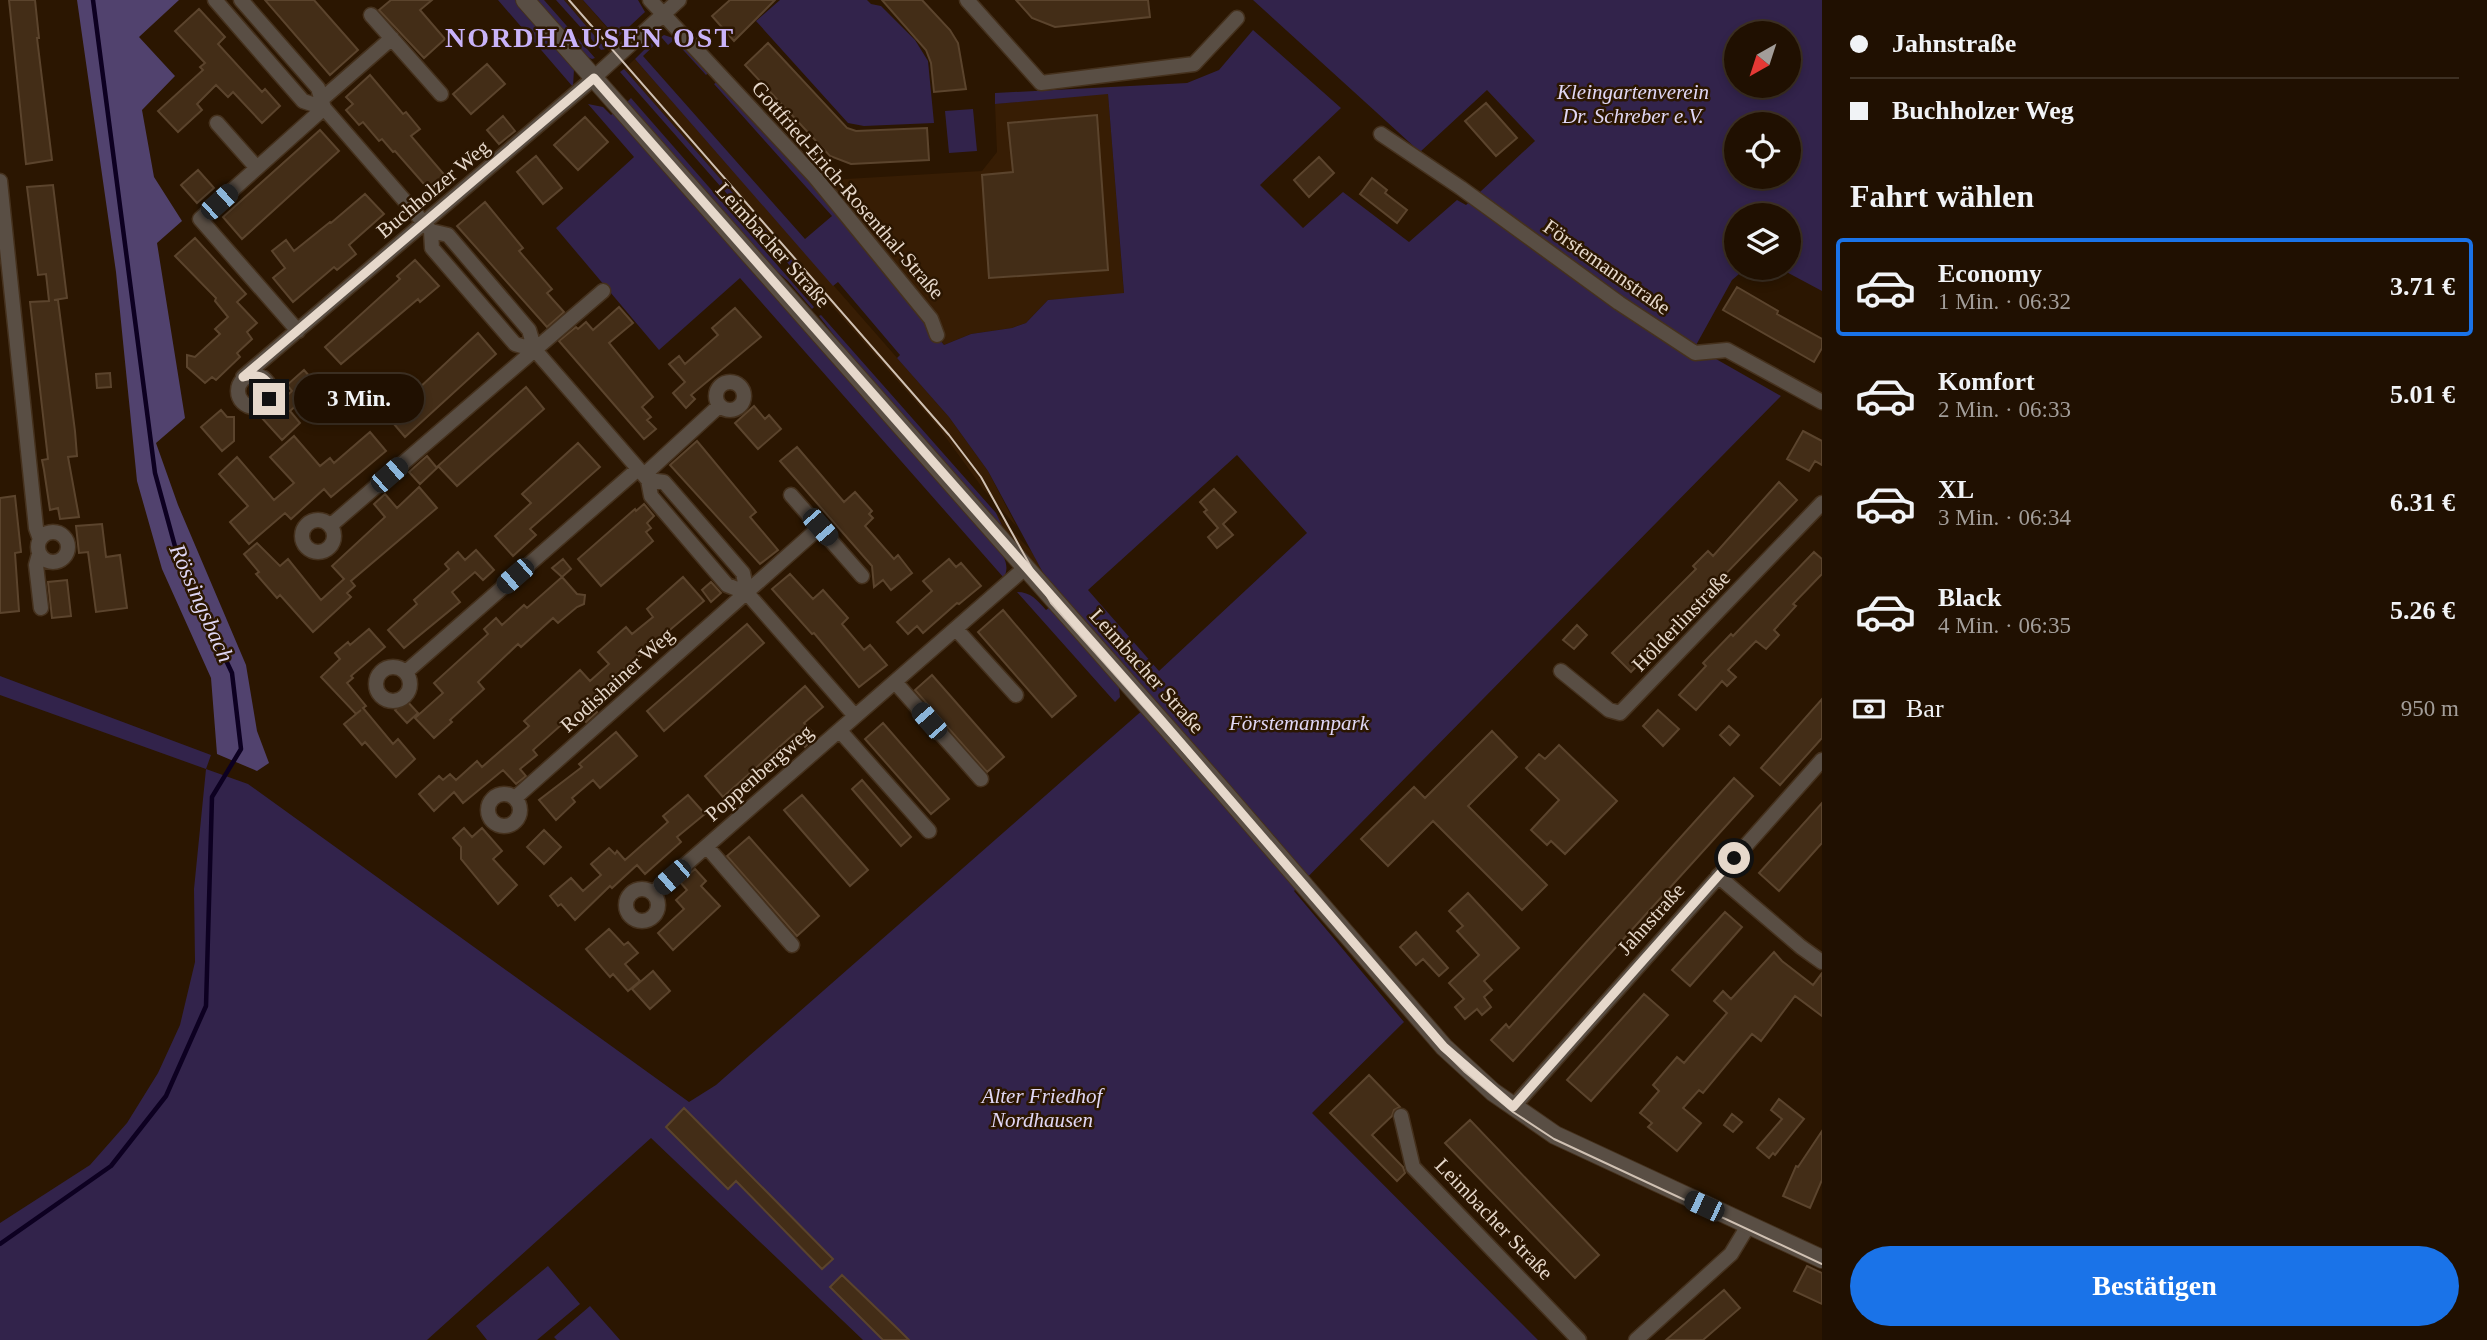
<!DOCTYPE html>
<html lang="de">
<head>
<meta charset="utf-8">
<style>
	body { margin:0; font-family:Georgia,serif; background:#2d1e10; color:#f1f3f6; height:100vh; display:flex; flex-direction:column; font-size:26px; white-space:nowrap }
	* { box-sizing:border-box; margin:0 }
	p { font-size:23px; color:#a29d99 }
	.icon { flex:none; width:38px; height:38px; fill:none; stroke:currentColor; stroke-width:2; stroke-linecap:round; stroke-linejoin:round }
	.map { position:relative; flex:1; overflow:hidden }
	.panel { display:flex; flex-direction:column; background:#201001; width:665px }
	.panel>* { flex:none }
	.hud { display:grid; align-content:center; height:154px; padding:0 28px; background:#201001 }
	.needle { width:46px; rotate:219deg }
	.tools { position:absolute; left:1724px; top:21px; display:grid; gap:14px }
	.tools a { display:grid; place-items:center; width:77px; height:77px; border-radius:50%; background:#201001; box-shadow:0 4px 10px #0003,0 0 0 2px #3d3023; font-size:35px }
	.end { position:absolute; width:32px; height:32px; margin:-16px; border:9px solid #e6d8cb; background:#111; box-shadow:0 0 0 4px #111 }
	.from { border-radius:50% }
	.bubble { position:absolute; height:49px; border-radius:24px; background:#201001; box-shadow:0 4px 10px #0003,0 0 0 2px #3d3023; font-size:23px; font-weight:700; line-height:49px; text-align:center }
	.car { position:absolute; width:21px; height:42px; margin:-21px -10px; border-radius:9px; box-shadow:0 0 5px 2px #0007; background:linear-gradient(#222 24%,#8ab4d8 0 40%,#222 0 76%,#8ab4d8 0 86%,#222 0) }
	.hud b { display:flex; align-items:center; gap:24px; height:66px; font-size:26px }
	.hud b+b { border-top:2px solid #3d3023 }
	.hud i { width:18px; height:18px; background:#f1f3f6 }
	ul { padding:0; list-style:none }
	li { display:flex; align-items:center; gap:21px; height:98px; margin:0 14px 10px; padding:0 14px; border:4px solid transparent; border-radius:7px }
	li div { flex:1 }
	li b { display:block; font-size:26px }
	li em { font-style:normal; font-weight:700 }
	li.current { border-color:#1a73e8 }
	li>.icon { width:63px; height:63px; stroke-width:1.5 }
	h2 { padding:0 28px; font-size:32px; line-height:84px }
	.pay { display:flex; align-items:center; gap:18px; height:77px; padding:0 28px; font-size:26px }
	.pay p { margin-inline-start:auto }
	.cta { display:flex; gap:14px; margin-top:auto; padding:14px 28px }
	.cta a { flex:1; height:80px; border-radius:42px; background:#1a73e8; color:#fff; font-size:28px; font-weight:700; line-height:80px; text-align:center }
	main { display:flex; flex:1; min-height:0 }
	.map>svg:first-child { display:block }
	.built { fill:#371d04 }
	.green { fill:#32234b; fill-rule:evenodd }
	.forest { fill:#51426e }
	.lines { fill:none; stroke-linecap:round; stroke-linejoin:round }
	.stream { stroke:#0d0021; stroke-width:4.5 }
	.building { fill:#432d17; stroke:#5b442d; stroke-width:2 }
	.minor-casing { stroke:#45311d; stroke-width:17 }
	.tertiary-casing { stroke:#45311d; stroke-width:20 }
	.minor { stroke:#594e44; stroke-width:14 }
	.tertiary { stroke:#594e44; stroke-width:18 }
	.tram { stroke:#d0c1b3; stroke-width:2 }
	.route { stroke:#e6d8cb; stroke-width:9 }
	.labels { text-anchor:middle; stroke-width:5; stroke-linejoin:round; paint-order:stroke }
	.park-label { font-size:21px; font-style:italic; fill:#e0d7f5; stroke:#2b1601 }
	.street-label { font-size:21px; fill:#e6d8cb; stroke:#2b1601 }
	.water-label { font-size:23px; font-style:italic; fill:#ded6f4; stroke:#2b1601 }
	.district-label { font-size:28px; font-weight:bold; letter-spacing:2px; fill:#c9b3f9; stroke:#2b1601 }
</style>
</head>
<body>
<main>
<div class="map">
<svg width="1822" height="1340" viewBox="0 0 1822 1340">
	<rect width="100%" height="100%" fill="#2b1601"/>
	<path class="built" d="M564,0H583L622,45L612,55Z
		M635,59L949,417L988,471L1017,527L984,490L939,428L624,69Z
		M1108,93L1124,294L1048,300L1026,323L1012,328L971,334L944,345L816,189L829,180L982,171L997,152L995,104Z
		M996,513L1032,552L1048,582L1010,542Z"/>
	<path class="green" d="M498,0H517L569,60L574,69L573,87Z
		M534,0H544L595,58L592,59L583,55Z
		M556,0H564L606,49L601,50Z
		M583,0H638L645,12L617,38Z
		M780,0H867L871,4L881,6L915,40L928,61L934,123L864,126L848,123L756,21Z
		M1253,0H1822V291L1779,268H1788V215H1736V268H1746L1732,280L1695,347L1781,396L1294,891L1404,1022L1312,1113L1538,1340H863L651,1138L427,1340H0V1223L90,1165L127,1123L158,1073L180,1025L195,962L194,889L206,769L0,695V676L211,755L206,769L248,784L689,1102L716,1085L1153,701L1048,582L988,471L949,417L897,358L900,355L838,282L833,286L635,59L650,44L664,35L679,40L709,72L706,75L674,40L668,45L662,38L643,56L805,239L832,216L714,84L718,81L836,212L944,345L971,334L1012,328L1026,323L1048,300L1124,293L1108,94L995,104V93L1187,83L1219,70L1253,30L1341,108L1260,185L1303,228L1343,192L1409,242L1457,200L1466,205L1535,141L1487,90L1420,152ZM1736,33H1788V86H1736ZM1736,124H1788V177H1736ZM1237,455L1307,533L1159,671L1088,590Z
		M624,69L818,290L814,293L620,72Z
		M631,98L814,307L812,309L788,281L759,256L626,103Z
		M588,104L603,107L611,115L615,112L997,546C1004,557 1010,565 1004,578L740,278L659,350L556,228L634,157Z
		M973,109L977,151L949,153L945,111Z
		M821,315L996,513L1010,542L854,361L819,316Z
		M1017,592C1031,592 1037,600 1046,610L1050,607L1119,687L1120,697L1115,702Z
		M548,1266L580,1304L537,1340H487L476,1326Z
		M590,1306L620,1340H557L554,1337Z"/>
	<path class="forest" d="M77,0H179L139,37L175,76L142,110L154,177L182,221L157,243L185,418L156,443L178,505L246,665L257,731L269,763L257,771L217,754L211,678L162,569L137,481L116,272Z"/>
	<g class="lines">
		<path class="stream" d="M0,1244L111,1166L166,1096L206,1006L212,797L241,749L232,673L179,561L155,473L93,0"/>
	</g>
	<path class="building" d="M9,0H35L39,38H37L52,160L26,164Z
		M265,0H314L358,50L330,75Z
		M391,0H432L420,10L445,39L424,58L379,10Z
		M730,0H775L734,41L712,16Z
		M882,0H922L950,30L958,43L966,89L934,92L931,63L926,50Z
		M1016,0H1148L1150,17L1055,27L1032,18Z
		M199,9L225,37L218,44L262,92L265,89L280,106L262,123L233,92L228,97L216,85L197,104L202,110L178,132L158,111L203,70L200,67L205,63L175,31Z
		M768,43L847,128L856,131L927,128L929,160L851,164L830,156L745,65Z
		M487,64L505,84L471,114L453,94Z
		M370,75L403,114L406,112L420,129L411,136L447,178L431,192L395,151L393,152L382,139L379,141L363,122L359,125L346,110L353,104L346,97Z
		M1486,103L1517,138L1496,156L1465,121Z
		M1097,115L1108,270L989,278L982,175L1013,172L1008,123Z
		M503,116L515,131L499,144L487,130Z
		M585,117L608,142L578,170L554,145Z
		M320,130L339,151L242,239L223,217Z
		M536,156L562,188L543,204L517,172Z
		M1319,157L1334,173L1309,197L1294,180Z
		M198,170L214,188L197,203L181,185Z
		M1372,178L1387,190L1385,193L1407,210L1397,223L1360,194Z
		M53,185L67,298L54,300H58L75,431L77,456L68,457L79,517L60,519L58,508L50,510L44,470L42,460L48,459L30,302L49,301L46,274L38,275L27,187Z
		M365,194L384,214L349,245L356,254L337,270L334,267L293,302L273,278L285,268L272,251L286,240L294,251L330,222L331,223Z
		M485,202L523,248L519,251L552,289L547,293L564,312L547,327L457,226Z
		M195,238L246,294L237,302L257,323L247,332L252,339L237,353L240,357L216,380L212,377L205,383L187,367V355L195,357L220,334L215,329L228,317L215,301L216,298L175,256Z
		M415,260L439,286L420,302L418,299L341,364L325,347L400,279L397,276Z
		M1737,287L1778,311L1777,314L1822,339V348L1814,362L1723,310Z
		M619,307L633,323L609,343L653,397L642,407L651,417L647,420L656,429L644,439L559,341L576,327L578,329L586,322L593,330Z
		M735,308L761,337L691,395L695,399L686,408L673,393L685,382L669,364L679,356L685,364L718,335L712,328Z
		M478,333L496,354L405,437L388,417Z
		M304,370L318,386L290,411L300,423L282,440L262,418L292,391L287,385Z
		M110,373L111,387L97,388L96,374Z
		M526,387L544,409L457,486L438,466Z
		M754,406L765,419L769,415L781,429L758,449L735,423Z
		M221,410L227,417H234V441L222,451L201,427Z
		M1803,431L1822,441V465L1815,461L1809,471L1787,459Z
		M370,432L386,451L331,497L324,489L291,519L285,513L249,544L230,522L248,506L219,474L237,457L274,500L294,483L270,457L294,436L320,466L330,458L334,463Z
		M697,441L756,512L750,517L778,550L760,564L670,465Z
		M578,443L600,467L530,529L536,535L513,556L495,536L531,503L522,494Z
		M797,447L844,502L855,492L872,511L869,514L873,518L865,526L894,559L898,555L912,573L891,590L883,580L874,587L872,566L780,461Z
		M427,456L437,468L420,484L409,472Z
		M1779,482L1797,500L1631,672L1612,653L1696,569L1693,566L1708,551L1713,556Z
		M419,487L437,508L351,581L355,586L347,593L351,597L313,632L280,595L277,598L256,574L259,572L244,554L257,543L280,566L288,559L321,600L344,579L332,566L385,517L374,504L385,494L397,508Z
		M1214,489L1236,512L1223,524L1233,535L1217,548L1208,537L1218,528L1204,512L1207,510L1200,502Z
		M15,496L21,552L15,553L19,611L0,613V498Z
		M644,504L654,516L647,523L651,528L646,532L653,541L601,586L578,559L635,509L636,511Z
		M102,524L106,557L120,555L127,608L96,612L88,552L79,553L76,526Z
		M476,550L494,570L483,580L475,572L452,592L460,602L404,648L388,630L417,604L414,600L449,569L445,564L458,552L465,560Z
		M1814,552L1822,559V574L1793,604L1796,606L1774,630L1779,635L1766,649L1756,641L1728,670L1736,677L1727,686L1722,681L1696,710L1679,695L1706,666L1703,663L1731,634L1733,636Z
		M563,559L571,569L562,577L577,594L585,595L584,604L577,607L558,623L553,618L521,647L518,644L478,682L484,689L450,720L452,722L434,738L415,718L443,693L434,683L488,634L484,629L496,618L502,625L524,605L527,608L562,577L552,568Z
		M949,559L956,567L961,563L981,586L959,604L957,603L923,633L917,626L908,634L897,622L932,591L923,581Z
		M790,574L813,599L823,590L848,618L842,624L864,650L870,645L887,665L859,687L814,633L812,634L772,589Z
		M683,577L704,601L618,674L622,680L603,696L605,698L594,708L597,712L586,722L584,720L578,725L570,717L533,750L537,755L520,769L526,776L516,784L503,770L463,803L454,792L434,811L419,794L439,776L443,780L450,774L456,780L477,761L482,767L529,726L524,721L580,670L590,681L609,664L598,652L626,627L632,634L653,617L647,609Z
		M67,580L71,616L52,618L48,582Z
		M711,582L721,593L711,602L702,590Z
		M1003,610L1076,696L1052,717L978,632Z
		M747,624L764,643L664,731L647,711Z
		M1577,625L1587,635L1574,649L1563,640Z
		M369,629L385,647L351,676L353,678L347,683L366,706L363,708L393,744L398,739L415,759L396,777L365,742L362,745L344,724L361,710L356,714L321,677L340,659L335,653L348,642L350,645Z
		M932,675L1004,757L987,772L915,690Z
		M805,686L823,707L804,723L816,736L805,747L794,734L723,797L705,776Z
		M1822,699V738L1780,785L1761,768Z
		M406,700L418,713L407,723L395,710Z
		M1658,710L1679,729L1663,746L1643,726Z
		M883,723L949,799L931,814L865,739Z
		M1729,726L1739,735L1730,745L1720,735Z
		M1492,731L1517,757L1468,806L1547,885L1522,910L1433,821L1388,866L1361,839L1414,787L1425,798Z
		M616,732L637,756L600,788L593,780L572,798L575,802L556,820L539,800L582,767L579,764Z
		M1559,745L1617,801L1565,854L1551,841L1547,845L1531,830L1559,800L1526,768L1539,754L1545,759Z
		M1734,778L1753,796L1513,1061L1491,1040L1506,1024L1509,1028Z
		M862,780L911,837L901,846L852,789Z
		M688,795L705,814L677,837L681,842L645,874L637,865L612,888L610,886L575,920L561,904L558,906L550,896L571,878L583,891L601,875L591,864L609,848L615,854L617,851L625,860L668,822L663,816Z
		M802,795L868,870L850,886L784,810Z
		M1822,803V843L1779,891L1759,873Z
		M464,828L472,837L482,828L502,851L493,859L517,885L498,904L461,859V847L453,838Z
		M544,830L561,847L544,864L527,847Z
		M749,837L819,916L797,936L727,856Z
		M695,869L706,881L701,886L720,906L673,950L658,933L684,909L676,900L687,890L680,882Z
		M1468,893L1519,948L1484,981L1492,990L1484,997L1491,1007L1482,1015L1477,1009L1465,1019L1455,1007L1464,999L1449,983L1479,955L1457,931L1463,926L1449,911Z
		M1725,912L1742,927L1690,986L1672,970Z
		M609,929L624,945L628,942L638,953L625,964L640,981L628,991L613,974L610,977L586,949Z
		M1416,932L1448,968L1439,976L1423,959L1416,965L1400,947Z
		M1774,952L1782,961L1813,985L1822,973V1016L1795,996L1761,1041L1752,1034L1703,1093L1699,1090L1683,1108L1701,1123L1677,1151L1648,1127L1652,1123L1640,1113L1659,1091L1653,1085L1677,1057L1684,1063L1727,1013L1714,1001L1723,991L1731,999Z
		M653,971L670,991L650,1009L632,989Z
		M1644,994L1668,1015L1591,1101L1567,1080Z
		M1369,1075L1400,1107L1394,1110L1392,1116L1372,1135L1403,1167L1405,1173L1397,1181L1330,1113Z
		M1779,1099L1804,1119L1775,1155L1773,1153L1769,1158L1757,1148L1782,1119L1771,1110Z
		M684,1108L833,1259L822,1269L736,1181L728,1189L666,1127Z
		M1732,1114L1742,1122L1733,1132L1724,1125Z
		M1470,1120L1599,1255L1575,1278L1445,1143Z
		M1822,1131V1180L1810,1208L1783,1196L1796,1166L1798,1167Z
		M1807,1266L1822,1273V1304L1794,1291Z
		M842,1275L898,1329L909,1340H883L830,1287Z
		M1724,1290L1740,1308L1703,1340H1666Z"/>
	<g class="lines">
		<defs>
			<path id="minor" d="M215,0L303,101L324,108
				M241,0L318,88L324,108L431,231L432,248L515,344L535,350
				M650,0L815,177L931,319L937,335
				M967,0L1041,83L1194,64L1237,18
				M371,15L441,94
				M321,100L392,38
				M217,123L257,168
				M1381,134L1461,188L1619,303L1695,353L1727,350L1822,402
				M0,181L36,528L40,539
				M431,231L448,235L529,330L535,350L648,480L651,496L727,585L747,593L855,716
				M298,331L200,219L324,108
				M238 391a16 16 0 1 1 32 0a16 16 0 1 1-32 0Z
				M243,377L588,83L679,0
				M716 396a14 14 0 1 1 28 0a14 14 0 1 1-28 0Z
				M644,475L719,406
				M648,480L664,482L743,573L747,593
				M791,495L862,576
				M302 536a16 16 0 1 1 32 0a16 16 0 1 1-32 0Z
				M330,526L603,291
				M38 547a15 15 0 1 1 30 0a15 15 0 1 1-30 0Z
				M39,554L36,565L41,608
				M956,629L1016,695
				M376 684a17 17 0 1 1 34 0a17 17 0 1 1-34 0Z
				M1561,671L1609,710L1620,713L1822,503
				M406,672L638,469
				M895,682L981,779
				M840,731L929,831
				M488 810a16 16 0 1 1 32 0a16 16 0 1 1-32 0Z
				M515,798L820,527
				M707,847L792,945
				M1718,876L1801,947L1822,962
				M626 905a16 16 0 1 1 32 0a16 16 0 1 1-32 0Z
				M653,893L1025,568
				M1513,1107L1822,760
				M1401,1116L1413,1167L1579,1340
				M1636,1340L1731,1254L1748,1226"/>
			<path id="tertiary" d="M525,0L1221,789L1444,1047L1493,1092L1555,1135L1822,1259"/>
		</defs>
		<use href="#minor" class="minor-casing"/>
		<use href="#tertiary" class="tertiary-casing"/>
		<use href="#minor" class="minor"/>
		<use href="#tertiary" class="tertiary"/>
		<path class="tram" d="M569,0L949,435L981,477L1051,603L1219,791L1441,1048L1465,1072L1513,1112L1554,1139L1822,1264"/>
	</g>
	<g class="lines">
		<path class="route" d="M269,399C274,380 260,372 243,377L594,78L1154,712L1444,1047L1513,1107L1734,858"/>
	</g>
	<g class="labels">
		<g class="park-label">
			<text x="1633" y="99">Kleingartenverein<tspan x="1633" dy="24">Dr. Schreber e.V.</tspan></text>
			<text x="1299" y="730">Förstemannpark</text>
			<text x="1042" y="1103">Alter Friedhof<tspan x="1042" dy="24">Nordhausen</tspan></text>
		</g>
		<g class="street-label">
			<text transform="translate(433 189) rotate(-40)" y="7">Buchholzer Weg</text>
			<text transform="translate(848 190) rotate(49)" y="7">Gottfried-Erich-Rosenthal-Straße</text>
			<text transform="translate(773 245) rotate(48)" y="7">Leimbacher Straße</text>
			<text transform="translate(1607 267) rotate(35)" y="7">Förstemannstraße</text>
			<text transform="translate(1681 621) rotate(-46)" y="7">Hölderlinstraße</text>
			<text transform="translate(1147 671) rotate(48)" y="7">Leimbacher Straße</text>
			<text transform="translate(617 680) rotate(-42)" y="7">Rodishainer Weg</text>
			<text transform="translate(759 773) rotate(-41)" y="7">Poppenbergweg</text>
			<text transform="translate(1651 919) rotate(-48)" y="7">Jahnstraße</text>
			<text transform="translate(1494 1219) rotate(46)" y="7">Leimbacher Straße</text>
		</g>
		<g class="water-label">
			<text transform="translate(202 603) rotate(66)" y="8">Rössingsbach</text>
		</g>
		<g class="district-label">
			<text x="590" y="47">NORDHAUSEN OST</text>
		</g>
	</g>
</svg>
<div class="tools">
<a><svg class="needle" viewBox="-14 -14 28 28"><path d="M0-13l5 13h-10z" fill="#e53935"/><path d="M0 13l5-13h-10z" fill="#a29d99"/></svg></a>
<a><svg class="icon" aria-label="locate" viewBox="0 0 24 24"><circle cx="12" cy="12" r="6"/><path d="M12 2v4M12 18v4M2 12h4M18 12h4"/></svg></a>
<a><svg class="icon" aria-label="layers" viewBox="0 0 24 24"><path d="M12 4l9 5-9 5-9-5zM3 14l9 5 9-5"/></svg></a>
</div>
<i class="end from" style="left:1734px;top:858px"></i>
<i class="end" style="left:269px;top:399px"></i>
<div class="bubble" style="left:294px;top:374px;width:130px">3 Min.</div>
<i class="car" style="left:219px;top:202px;rotate:48deg"></i>
<i class="car" style="left:389px;top:475px;rotate:49deg"></i>
<i class="car" style="left:820px;top:527px;rotate:139deg"></i>
<i class="car" style="left:515px;top:576px;rotate:229deg"></i>
<i class="car" style="left:929px;top:721px;rotate:319deg"></i>
<i class="car" style="left:672px;top:877px;rotate:229deg"></i>
<i class="car" style="left:1704px;top:1206px;rotate:295deg"></i>
</div>
<section class="panel">
<div class="hud">
<b><i class="from"></i>Jahnstraße</b>
<b><i></i>Buchholzer Weg</b>
</div>
<h2>Fahrt wählen</h2>
<ul>
<li class="current"><svg class="icon" aria-label="car" viewBox="0 0 24 24"><path d="M5 17H2v-5l4-1 3-4h7l3 4 3 1v5h-3M9 17h6M6 11h13"/><circle cx="7" cy="17" r="2"/><circle cx="17" cy="17" r="2"/></svg><div><b>Economy</b><p>1 Min. · 06:32</p></div><em>3.71 €</em></li>
<li><svg class="icon" aria-label="car" viewBox="0 0 24 24"><path d="M5 17H2v-5l4-1 3-4h7l3 4 3 1v5h-3M9 17h6M6 11h13"/><circle cx="7" cy="17" r="2"/><circle cx="17" cy="17" r="2"/></svg><div><b>Komfort</b><p>2 Min. · 06:33</p></div><em>5.01 €</em></li>
<li><svg class="icon" aria-label="car" viewBox="0 0 24 24"><path d="M5 17H2v-5l4-1 3-4h7l3 4 3 1v5h-3M9 17h6M6 11h13"/><circle cx="7" cy="17" r="2"/><circle cx="17" cy="17" r="2"/></svg><div><b>XL</b><p>3 Min. · 06:34</p></div><em>6.31 €</em></li>
<li><svg class="icon" aria-label="car" viewBox="0 0 24 24"><path d="M5 17H2v-5l4-1 3-4h7l3 4 3 1v5h-3M9 17h6M6 11h13"/><circle cx="7" cy="17" r="2"/><circle cx="17" cy="17" r="2"/></svg><div><b>Black</b><p>4 Min. · 06:35</p></div><em>5.26 €</em></li>
</ul>
<div class="pay"><svg class="icon" aria-label="cash" viewBox="0 0 24 24"><path d="M3 7h18v10H3z"/><circle cx="12" cy="12" r="2"/></svg>Bar<p>950 m</p></div>
<div class="cta"><a>Bestätigen</a></div>
</section>
</main>
</body>
</html>
